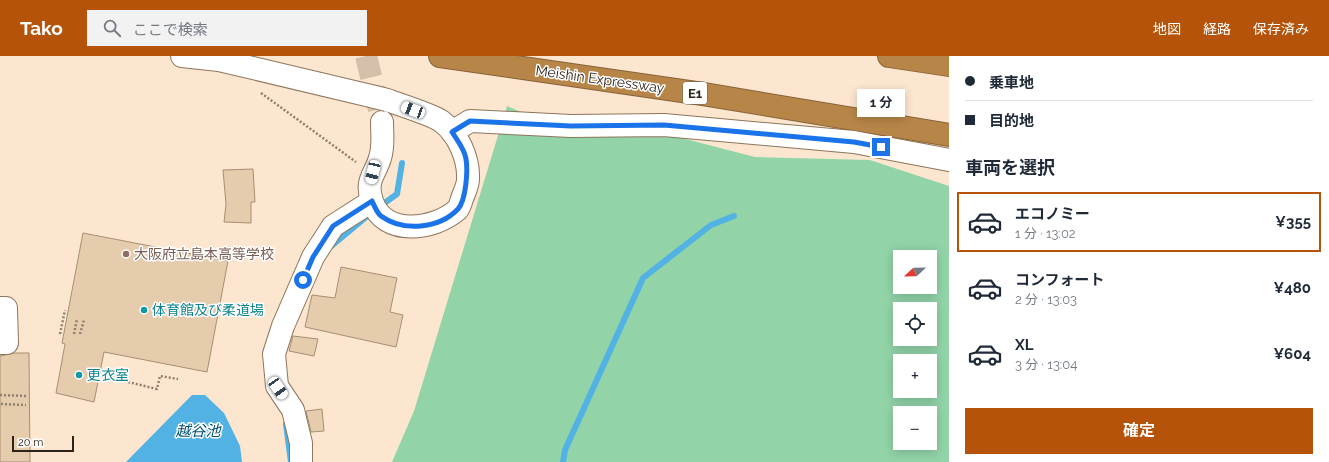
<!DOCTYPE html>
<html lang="ja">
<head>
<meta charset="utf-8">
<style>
	body { margin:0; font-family:Raleway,"Noto Sans JP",sans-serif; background:#f2f2f3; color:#1f2937; height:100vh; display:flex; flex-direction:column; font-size:15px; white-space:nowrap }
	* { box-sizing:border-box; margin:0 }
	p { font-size:13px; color:#747a83 }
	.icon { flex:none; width:22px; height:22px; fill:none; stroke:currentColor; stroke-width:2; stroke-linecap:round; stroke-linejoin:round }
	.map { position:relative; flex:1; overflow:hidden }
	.details { display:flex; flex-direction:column; background:#fff; width:380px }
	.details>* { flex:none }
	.hud { display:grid; align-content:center; height:88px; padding:0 16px; background:#fff }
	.needle { width:26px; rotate:248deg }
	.fabs { position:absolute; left:893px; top:194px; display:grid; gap:8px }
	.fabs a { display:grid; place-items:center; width:44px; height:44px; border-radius:0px; background:#fff; box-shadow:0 2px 10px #0003; font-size:20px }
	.scale { position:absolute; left:12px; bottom:10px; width:62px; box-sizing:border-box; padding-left:4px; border:2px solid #2e2318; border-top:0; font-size:11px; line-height:14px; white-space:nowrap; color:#2e2318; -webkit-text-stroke:3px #fff; paint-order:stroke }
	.end { position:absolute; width:18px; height:18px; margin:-9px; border:5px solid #1a73e8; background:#fff; box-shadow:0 0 0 2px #fff }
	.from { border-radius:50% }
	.bubble { position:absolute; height:28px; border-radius:0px; background:#fff; box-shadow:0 2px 10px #0003; font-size:13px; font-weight:700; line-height:28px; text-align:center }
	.car { position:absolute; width:12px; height:24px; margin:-12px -6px; border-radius:5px; box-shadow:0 0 3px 1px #0007; background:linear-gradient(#fff 24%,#345 0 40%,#fff 0 76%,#345 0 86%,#fff 0) }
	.hud b { display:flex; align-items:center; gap:14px; height:38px; font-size:15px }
	.hud b+b { border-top:1px solid #e0e1e3 }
	.hud i { width:10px; height:10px; background:#1f2937 }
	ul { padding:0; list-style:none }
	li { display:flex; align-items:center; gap:12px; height:60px; margin:0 8px 6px; padding:0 8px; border:2px solid transparent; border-radius:0px }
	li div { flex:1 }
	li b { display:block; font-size:15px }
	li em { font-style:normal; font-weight:700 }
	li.current { border-color:#b45309 }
	li>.icon { width:36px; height:36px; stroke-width:1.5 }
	h2 { padding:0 16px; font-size:18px; line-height:48px }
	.primary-button { display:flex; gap:8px; margin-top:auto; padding:8px 16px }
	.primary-button a { flex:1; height:46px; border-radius:0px; background:#b45309; color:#fff; font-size:16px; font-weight:700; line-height:46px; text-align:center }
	header { display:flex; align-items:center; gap:24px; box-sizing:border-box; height:56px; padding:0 20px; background:#b45309; color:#fff }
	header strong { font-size:19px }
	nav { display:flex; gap:22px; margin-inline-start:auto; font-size:14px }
	.search { width:280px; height:36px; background:#f2f2f3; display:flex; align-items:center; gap:10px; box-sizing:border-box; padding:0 14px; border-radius:0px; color:#747a83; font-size:15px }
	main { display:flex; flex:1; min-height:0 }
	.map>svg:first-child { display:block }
	.green { fill:#92d4a8; fill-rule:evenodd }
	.water { fill:#53b2e4 }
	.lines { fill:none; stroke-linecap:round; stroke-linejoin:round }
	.stream { stroke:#53b2e4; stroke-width:6 }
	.building { fill:#e5ccad; stroke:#a78f73 }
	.minor-tunnel { stroke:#d4bfaa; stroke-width:22; stroke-dasharray:22 11; stroke-linecap:butt }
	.minor-casing { stroke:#8e755b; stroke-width:24 }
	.highway-casing { stroke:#876337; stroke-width:24 }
	.path { stroke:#8f7f6e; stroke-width:2.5; stroke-dasharray:2 2; stroke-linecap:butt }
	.minor { stroke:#fff; stroke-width:22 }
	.highway { stroke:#b78548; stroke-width:22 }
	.minor-bridge-casing { stroke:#8e755b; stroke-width:24; stroke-linecap:butt }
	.minor-bridge { stroke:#fff; stroke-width:22 }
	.route { stroke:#1a73e8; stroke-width:5 }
	.education-dot { fill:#8d6e63; stroke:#fff; stroke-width:1.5 }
	.culture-dot { fill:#0f9aa8; stroke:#fff; stroke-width:1.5 }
	.labels { text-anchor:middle; stroke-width:3; stroke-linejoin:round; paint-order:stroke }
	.shield { fill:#fff; stroke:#6d655d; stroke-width:1 }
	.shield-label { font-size:13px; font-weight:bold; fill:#2e2318 }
	.street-label { font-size:14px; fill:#2e2318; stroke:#fff }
	.education-label { font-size:14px; fill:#785e54; stroke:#fff; text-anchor:start }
	.culture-label { font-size:14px; fill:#0d838f; stroke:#fff; text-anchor:start }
	.water-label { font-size:15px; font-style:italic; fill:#005071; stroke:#fff }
</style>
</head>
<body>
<header>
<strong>Tako</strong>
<div class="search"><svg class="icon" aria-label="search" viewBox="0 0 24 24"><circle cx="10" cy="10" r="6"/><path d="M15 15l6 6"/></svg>ここで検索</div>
<nav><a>地図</a><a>経路</a><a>保存済み</a></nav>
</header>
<main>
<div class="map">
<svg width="949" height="406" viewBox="0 0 949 406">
	<rect width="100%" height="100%" fill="#fde6cf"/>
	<path class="green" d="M507,50L536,62L674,80L755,101L870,104L949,130V406H392L414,355ZM900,201H930V231H900ZM900,253H930V283H900ZM900,305H930V335H900ZM900,357H930V387H900Z"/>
	<path class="water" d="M192,339H205L224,357L240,390L242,406H126Z"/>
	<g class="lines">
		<path class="stream" d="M379,151L397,138L402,107
			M329,192L365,162
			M286,368L291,406
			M563,406L565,394L643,222L711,169L734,160"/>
	</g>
	<path class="building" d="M253,113L255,146H251V167L224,166L226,148L223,114Z
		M83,177L228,205L207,316L104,296L94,346L56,337L65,288L62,287Z
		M341,211L397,222L390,256L403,259L396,291L305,271L312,239L335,242Z
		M293,280L318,283L314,300L289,295Z
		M14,297H29L30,406H0V300Z
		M322,353L324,375L311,376L306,355Z"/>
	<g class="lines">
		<path class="minor-tunnel" d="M366,0L382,66"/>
		<defs>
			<path id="minor" d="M182,0L219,4L375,41
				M382,66C382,78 384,90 380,102C375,119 365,124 372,145C384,181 434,174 457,154C460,151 461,145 463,140C465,135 468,129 468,123C469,103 458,77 441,65C430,58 400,49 387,44
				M452,76L470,65L571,70L664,69L854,86L949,104
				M0,252H6L7,287H0
				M301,406V387L293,354L277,330L274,298L283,270L313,201L333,170L372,145"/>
			<path id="highway" d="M440,0L703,38L949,79
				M889,0L949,9"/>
		</defs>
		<use href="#minor" class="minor-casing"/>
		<use href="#highway" class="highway-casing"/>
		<path class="path" d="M261,37L356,106
			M60,278L65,254
			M74,278L77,263
			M80,278L84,264
			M128,326L157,333L160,320L178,323
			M0,339L26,340
			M1,348L26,349"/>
		<use href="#minor" class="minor"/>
		<use href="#highway" class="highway"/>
		<defs>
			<path id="minor-bridge" d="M375,41L387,44"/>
		</defs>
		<use href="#minor-bridge" class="minor-bridge-casing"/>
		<use href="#minor-bridge" class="minor-bridge"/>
	</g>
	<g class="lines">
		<path class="route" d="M303,224L313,201L333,170L372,145C374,149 377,157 381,160C403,176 439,173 458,153C466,144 468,115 466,103C465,94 457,84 452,76L470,65L571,70L664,69L854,86L881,91"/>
	</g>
	<circle class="education-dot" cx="126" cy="198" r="4"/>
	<g class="culture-dot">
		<circle cx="144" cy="254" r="4"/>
		<circle cx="79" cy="319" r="4"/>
	</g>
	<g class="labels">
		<rect class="shield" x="683" y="26" width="24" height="22" rx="3"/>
		<g class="shield-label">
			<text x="695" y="42">E1</text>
		</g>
		<g class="street-label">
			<text transform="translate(600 23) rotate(8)" y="5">Meishin Expressway</text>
		</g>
		<g class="education-label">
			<text x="134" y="203">大阪府立島本高等学校</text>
		</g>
		<g class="culture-label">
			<text x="152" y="259">体育館及び柔道場</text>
			<text x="87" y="324">更衣室</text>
		</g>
		<g class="water-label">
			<text x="198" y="380">越谷池</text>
		</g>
	</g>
</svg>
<div class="fabs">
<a><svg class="needle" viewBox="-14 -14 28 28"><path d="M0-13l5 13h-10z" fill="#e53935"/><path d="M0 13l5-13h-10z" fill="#747a83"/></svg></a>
<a><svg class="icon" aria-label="locate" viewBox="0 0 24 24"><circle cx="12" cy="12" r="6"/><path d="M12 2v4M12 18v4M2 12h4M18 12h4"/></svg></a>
<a>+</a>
<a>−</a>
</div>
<div class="scale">20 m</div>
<i class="end from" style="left:303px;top:224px"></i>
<i class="end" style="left:881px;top:91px"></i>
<div class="bubble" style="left:857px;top:33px;width:48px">1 分</div>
<i class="car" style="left:413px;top:54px;rotate:291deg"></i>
<i class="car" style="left:373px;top:116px;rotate:193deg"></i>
<i class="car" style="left:278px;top:332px;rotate:146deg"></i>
</div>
<section class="details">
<div class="hud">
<b><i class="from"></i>乗車地</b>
<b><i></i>目的地</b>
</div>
<h2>車両を選択</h2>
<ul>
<li class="current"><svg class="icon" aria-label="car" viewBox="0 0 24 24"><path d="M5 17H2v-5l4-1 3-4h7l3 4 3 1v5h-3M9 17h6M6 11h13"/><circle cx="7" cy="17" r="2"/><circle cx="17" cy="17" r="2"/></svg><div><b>エコノミー</b><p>1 分 · 13:02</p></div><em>¥355</em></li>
<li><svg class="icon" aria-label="car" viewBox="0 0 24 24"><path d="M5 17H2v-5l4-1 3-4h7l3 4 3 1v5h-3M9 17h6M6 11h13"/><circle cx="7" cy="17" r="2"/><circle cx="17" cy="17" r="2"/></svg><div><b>コンフォート</b><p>2 分 · 13:03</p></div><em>¥480</em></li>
<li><svg class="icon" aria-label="car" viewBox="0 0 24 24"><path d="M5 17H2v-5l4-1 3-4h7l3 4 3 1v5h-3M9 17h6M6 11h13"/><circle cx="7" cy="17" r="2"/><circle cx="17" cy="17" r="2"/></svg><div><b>XL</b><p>3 分 · 13:04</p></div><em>¥604</em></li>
</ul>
<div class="primary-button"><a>確定</a></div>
</section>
</main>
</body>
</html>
